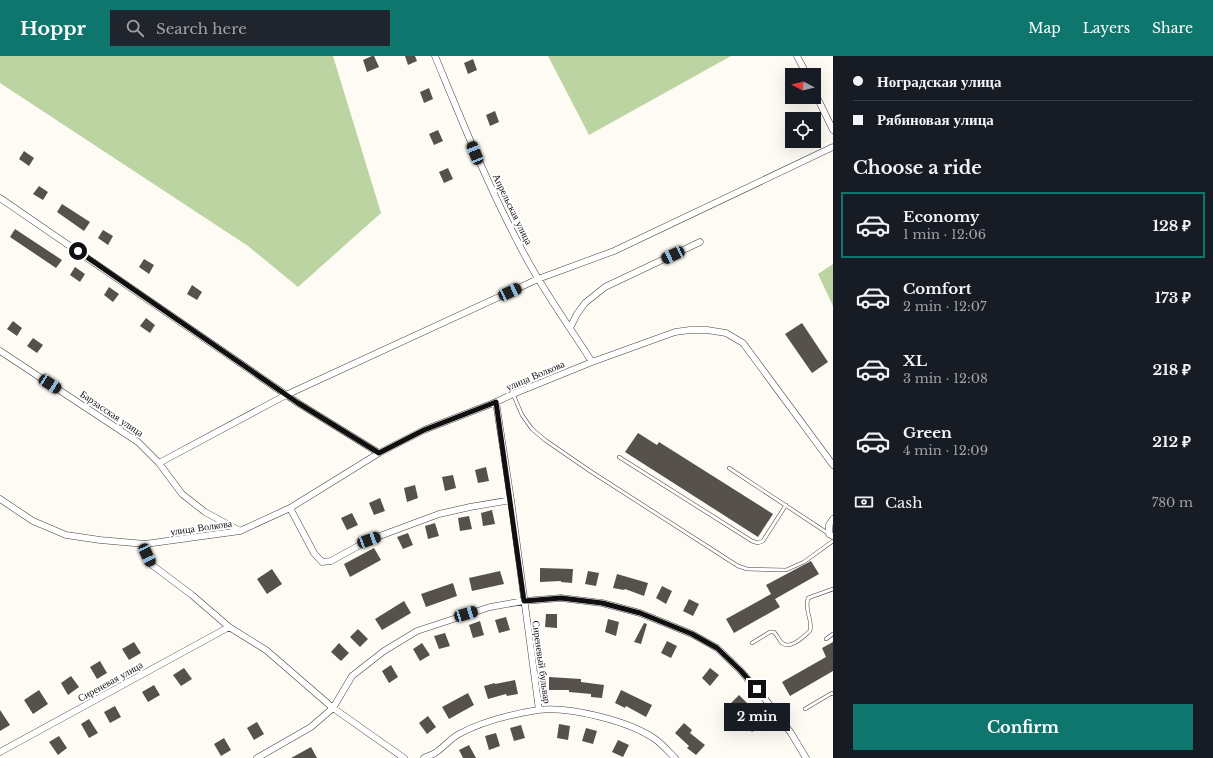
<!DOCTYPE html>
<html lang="en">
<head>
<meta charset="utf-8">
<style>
	body { margin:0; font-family:"Libre Baskerville",serif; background:#20242c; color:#f1f3f6; height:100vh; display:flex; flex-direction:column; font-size:15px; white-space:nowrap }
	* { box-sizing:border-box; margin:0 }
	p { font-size:13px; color:#9ea1a6 }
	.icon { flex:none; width:22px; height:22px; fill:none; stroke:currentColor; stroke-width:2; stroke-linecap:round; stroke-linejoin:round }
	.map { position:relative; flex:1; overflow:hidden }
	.sheet { display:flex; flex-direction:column; background:#171b24; width:380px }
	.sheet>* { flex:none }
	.top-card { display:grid; align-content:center; height:88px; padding:0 20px; background:#171b24 }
	.needle { width:26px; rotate:277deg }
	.tools { position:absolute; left:785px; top:12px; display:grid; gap:8px }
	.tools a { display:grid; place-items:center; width:36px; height:36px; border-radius:0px; background:#171b24; box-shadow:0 4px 16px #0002; font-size:20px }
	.end { position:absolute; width:18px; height:18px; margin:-9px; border:5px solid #101010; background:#fff; box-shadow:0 0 0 2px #fff }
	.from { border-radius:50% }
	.bubble { position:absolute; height:28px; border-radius:0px; background:#171b24; box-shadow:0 4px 16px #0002; font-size:13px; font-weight:700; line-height:28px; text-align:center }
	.car { position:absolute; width:12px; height:24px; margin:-12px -6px; border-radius:5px; box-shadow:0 0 3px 1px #0007; background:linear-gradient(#222 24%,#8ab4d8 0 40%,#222 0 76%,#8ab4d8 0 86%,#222 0) }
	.top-card b { display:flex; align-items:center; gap:14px; height:38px; font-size:15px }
	.top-card b+b { border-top:1px solid #363941 }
	.top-card i { width:10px; height:10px; background:#f1f3f6 }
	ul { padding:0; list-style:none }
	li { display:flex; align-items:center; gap:12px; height:66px; margin:0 8px 6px; padding:0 12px; border:2px solid transparent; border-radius:0px }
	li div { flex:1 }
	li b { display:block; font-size:15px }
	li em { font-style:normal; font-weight:700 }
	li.on { border-color:#0f766e }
	li>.icon { width:36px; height:36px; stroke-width:1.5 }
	h2 { padding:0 20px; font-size:18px; line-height:48px }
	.pay { display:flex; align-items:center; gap:10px; height:44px; padding:0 20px; font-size:15px }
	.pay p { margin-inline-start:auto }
	.cta { display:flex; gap:8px; margin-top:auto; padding:8px 20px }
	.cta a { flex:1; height:46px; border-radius:0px; background:#0f766e; color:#fff; font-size:16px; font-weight:700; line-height:46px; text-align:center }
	header { display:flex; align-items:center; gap:24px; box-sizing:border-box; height:56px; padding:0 20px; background:#0f766e; color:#fff }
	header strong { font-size:19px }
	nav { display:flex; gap:22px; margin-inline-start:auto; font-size:14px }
	.search { width:280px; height:36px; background:#20242c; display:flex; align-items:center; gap:10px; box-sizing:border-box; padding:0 14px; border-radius:0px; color:#9ea1a6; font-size:15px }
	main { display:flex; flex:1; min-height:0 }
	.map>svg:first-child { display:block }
	.forest { fill:#bbd4a1 }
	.building { fill:#57514d }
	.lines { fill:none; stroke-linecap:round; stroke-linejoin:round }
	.lane-casing { stroke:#434343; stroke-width:4 }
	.street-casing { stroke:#434343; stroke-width:7 }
	.lane { stroke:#fff; stroke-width:3 }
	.street { stroke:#fff; stroke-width:6 }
	.route { stroke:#101010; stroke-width:5 }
	.labels { text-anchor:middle; stroke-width:4; stroke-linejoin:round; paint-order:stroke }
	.street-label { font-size:10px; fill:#101010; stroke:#fff }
</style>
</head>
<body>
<header>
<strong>Hoppr</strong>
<div class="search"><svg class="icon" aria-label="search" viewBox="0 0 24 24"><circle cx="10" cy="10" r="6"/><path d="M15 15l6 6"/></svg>Search here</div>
<nav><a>Map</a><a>Layers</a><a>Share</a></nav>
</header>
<main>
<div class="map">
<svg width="833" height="702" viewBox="0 0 833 702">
	<rect width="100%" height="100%" fill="#fefbf4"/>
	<path class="forest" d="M0,0H333L381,157L298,231L248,190L0,27Z
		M548,0H731L589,79Z
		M833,208V250L818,218Z"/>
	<path class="building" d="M372,0H374L379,11L367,16L363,4Z
		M405,0H415L417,5L408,9Z
		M473,3L477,14L468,18L464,7Z
		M429,32L433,43L424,47L420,36Z
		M495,55L499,66L490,70L486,59Z
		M438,74L443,85L434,89L429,78Z
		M24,95L34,102L29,110L19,103Z
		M448,112L453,123L444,127L439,116Z
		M39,130L48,136L43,144L33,138Z
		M62,148L90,166L84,175L57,156Z
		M15,173L62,204L56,212L10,181Z
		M103,174L113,180L108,189L98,182Z
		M144,203L154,209L149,218L139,211Z
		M75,211L85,218L80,226L70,219Z
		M192,229L202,236L197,244L187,238Z
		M109,231L119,238L113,246L104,239Z
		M146,262L155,269L150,277L140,270Z
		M13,265L22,272L17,280L7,273Z
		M802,267L828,306L812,317L785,278Z
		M33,282L43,289L37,297L27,290Z
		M638,377L657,389L659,386L773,458L758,481L625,396Z
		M486,411L489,425L478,427L475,414Z
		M453,419L456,432L445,435L442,421Z
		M415,429L418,442L407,446L404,432Z
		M380,442L385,455L374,459L369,447Z
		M492,454L495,468L483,470L481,457Z
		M352,457L358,469L347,474L341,462Z
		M469,460L472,473L460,475L458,462Z
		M435,467L439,480L428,483L425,470Z
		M408,477L413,489L403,493L397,481Z
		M374,492L381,504L350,521L344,508Z
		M811,505L819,518L775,543L780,551L734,577L726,563L771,538L766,529Z
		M540,512L573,513L572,527L561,526V525L540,526Z
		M272,513L282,528L267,538L257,523Z
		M500,515L504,528L472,535L469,522Z
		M588,515L599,517L596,530L585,528Z
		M617,518L648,527L644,540L625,533L624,534L613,532Z
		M453,527L457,540L426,551L421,538Z
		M662,530L672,535L666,548L656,542Z
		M689,543L699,548L693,560L683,555Z
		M404,545L411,557L382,574L375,563Z
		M546,558H557V572L545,571Z
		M506,561L510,574L499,577L495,564Z
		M608,563L619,566L616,580L605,576Z
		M480,565L484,579L473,582L469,569Z
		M644,567L647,568L641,588L634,586Z
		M358,573L368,583L360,591L350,581Z
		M445,577L450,590L439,593L434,580Z
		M667,585L677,590L671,602L661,597Z
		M134,586L141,597L129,604L122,593Z
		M833,586V615L790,640L782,626L826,601L822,592Z
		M339,587L349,597L341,605L331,596Z
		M422,587L430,599L420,605L413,593Z
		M100,605L107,617L97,623L90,611Z
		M391,609L398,621L389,627L382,615Z
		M184,612L192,623L181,630L173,619Z
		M710,612L719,619L710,630L702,622Z
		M71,620L79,631L68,639L61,627Z
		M549,621L581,623V626L604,629L602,642L591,641V638L569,636V634H549Z
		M515,624L518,638L507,640L506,638L488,643L484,630L495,627V628Z
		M154,629L160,639L148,646L142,636Z
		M39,634L48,648L33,658L24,644Z
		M621,634L652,649L646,661L626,650L625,652L615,647Z
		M468,637L474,649L449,663L442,651Z
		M739,639L747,647L737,657L729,649Z
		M115,650L121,661L110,667L104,656Z
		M0,654L10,669L0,675Z
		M755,659L762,667L752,676L744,667Z
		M428,660L436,671L427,678L419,667Z
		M89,663L98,677L89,682L81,668Z
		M257,666L264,678L254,684L247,672Z
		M684,667L692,674L690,677L705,689L696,699L687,692L689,690L675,677Z
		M559,668L570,670L568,684L557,682Z
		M521,669L525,682L514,685L510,672Z
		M586,672L597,675L593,688L582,685Z
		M496,677L500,690L489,694L485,680Z
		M59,680L67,692L58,699L49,686Z
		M224,682L231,694L221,700L214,688Z
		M618,684L629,689L623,701L612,696Z
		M469,689L476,702H463L459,694Z
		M311,691L317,702H291Z"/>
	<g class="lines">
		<defs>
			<path id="lane" d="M513,338L522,359L532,373L545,384L590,415L738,510L747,513L786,514L804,506L833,485
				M619,401L752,485L758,487L763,485L786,449
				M729,412L829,478
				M826,583L833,578
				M752,587L770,576H774C777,579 779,584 782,587C791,594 804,580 810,575C813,562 804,556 808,542L833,533
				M805,653L832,637L833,638"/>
			<path id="street" d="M435,0C462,65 488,130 521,192C541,232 568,268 592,306
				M797,0L807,19
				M814,35L833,74
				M0,142L298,347L379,397
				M570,272L577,258L585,247L605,231L700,186
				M0,295L138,386L159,407L182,438L205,456L240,475
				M496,346L511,444L539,654
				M159,407L286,339L538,223L614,195L833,91
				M0,443L33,465L66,479L100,484L145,488L240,475L290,452L379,397L424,374L496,346L513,338L592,306L675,276L690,274H707L726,277L743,287L833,409
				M290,452L314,497L322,506L331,505L369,484L439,458L470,451L511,444
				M833,463L829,469V478L833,480
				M145,488L147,499L152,509L192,539L229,571L266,594L333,652L404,702
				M0,696L229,571
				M257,702L311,671L333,652L352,620L384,595L417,575L490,551L524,545L561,542L602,547L640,557L692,578L717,592L740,614L765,643L791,677L806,702
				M424,702C427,700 432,699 435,697C443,692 450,683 459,678C481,666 513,658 538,654C569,650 629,665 655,683C662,688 669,696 675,702"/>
		</defs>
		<use href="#lane" class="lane-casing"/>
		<use href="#street" class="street-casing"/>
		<use href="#lane" class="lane"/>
		<use href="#street" class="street"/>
	</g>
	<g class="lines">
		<path class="route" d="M78,195L298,347L379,397L424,374L496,346L524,545L561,542L602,547L640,557L692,578L717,592L740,614L757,633"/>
	</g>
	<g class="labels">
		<g class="street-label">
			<text transform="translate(513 153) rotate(64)" y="4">Апрельская улица</text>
			<text transform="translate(535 319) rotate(-23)" y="4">улица Волкова</text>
			<text transform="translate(112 357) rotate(34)" y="4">Барзасская улица</text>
			<text transform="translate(201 471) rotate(-8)" y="4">улица Волкова</text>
			<text transform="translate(542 606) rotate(82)" y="4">Сиреневый бульвар</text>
			<text transform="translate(110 625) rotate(-29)" y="4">Сиреневая улица</text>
		</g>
	</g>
</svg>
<div class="tools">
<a><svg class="needle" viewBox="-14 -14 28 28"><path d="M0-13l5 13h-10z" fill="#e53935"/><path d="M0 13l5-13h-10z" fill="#9ea1a6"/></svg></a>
<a><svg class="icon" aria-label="locate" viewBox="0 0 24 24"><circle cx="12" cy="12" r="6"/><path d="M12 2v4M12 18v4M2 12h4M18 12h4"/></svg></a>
</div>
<i class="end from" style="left:78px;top:195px"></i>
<i class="end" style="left:757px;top:633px"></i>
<div class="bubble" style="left:724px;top:647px;width:66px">2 min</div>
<i class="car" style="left:475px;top:97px;rotate:338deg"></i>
<i class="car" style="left:673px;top:199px;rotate:245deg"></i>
<i class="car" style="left:510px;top:236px;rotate:65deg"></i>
<i class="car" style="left:50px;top:328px;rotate:123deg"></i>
<i class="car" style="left:369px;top:484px;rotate:70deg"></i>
<i class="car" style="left:147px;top:499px;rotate:155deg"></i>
<i class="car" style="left:466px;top:558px;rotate:73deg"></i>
</div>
<section class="sheet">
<div class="top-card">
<b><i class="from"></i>Ноградская улица</b>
<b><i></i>Рябиновая улица</b>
</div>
<h2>Choose a ride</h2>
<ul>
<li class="on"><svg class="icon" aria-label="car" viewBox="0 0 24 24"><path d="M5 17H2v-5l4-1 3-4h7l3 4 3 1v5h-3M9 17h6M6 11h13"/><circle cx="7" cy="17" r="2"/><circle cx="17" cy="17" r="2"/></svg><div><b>Economy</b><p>1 min · 12:06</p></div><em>128 ₽</em></li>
<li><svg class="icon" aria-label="car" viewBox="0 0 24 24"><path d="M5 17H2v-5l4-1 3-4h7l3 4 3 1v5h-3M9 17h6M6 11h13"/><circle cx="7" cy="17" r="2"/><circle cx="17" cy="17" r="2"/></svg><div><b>Comfort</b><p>2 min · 12:07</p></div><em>173 ₽</em></li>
<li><svg class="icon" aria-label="car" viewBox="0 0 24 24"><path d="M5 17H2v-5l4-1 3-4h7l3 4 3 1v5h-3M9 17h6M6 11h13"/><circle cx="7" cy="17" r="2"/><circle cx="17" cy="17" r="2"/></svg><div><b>XL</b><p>3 min · 12:08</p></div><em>218 ₽</em></li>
<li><svg class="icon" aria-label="car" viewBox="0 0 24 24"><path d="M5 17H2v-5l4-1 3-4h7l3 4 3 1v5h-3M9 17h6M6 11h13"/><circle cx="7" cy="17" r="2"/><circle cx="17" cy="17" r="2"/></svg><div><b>Green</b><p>4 min · 12:09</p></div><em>212 ₽</em></li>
</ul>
<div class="pay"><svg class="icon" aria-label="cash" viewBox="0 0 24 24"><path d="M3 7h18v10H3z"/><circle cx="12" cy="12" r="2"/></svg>Cash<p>780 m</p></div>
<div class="cta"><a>Confirm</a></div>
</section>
</main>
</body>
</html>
